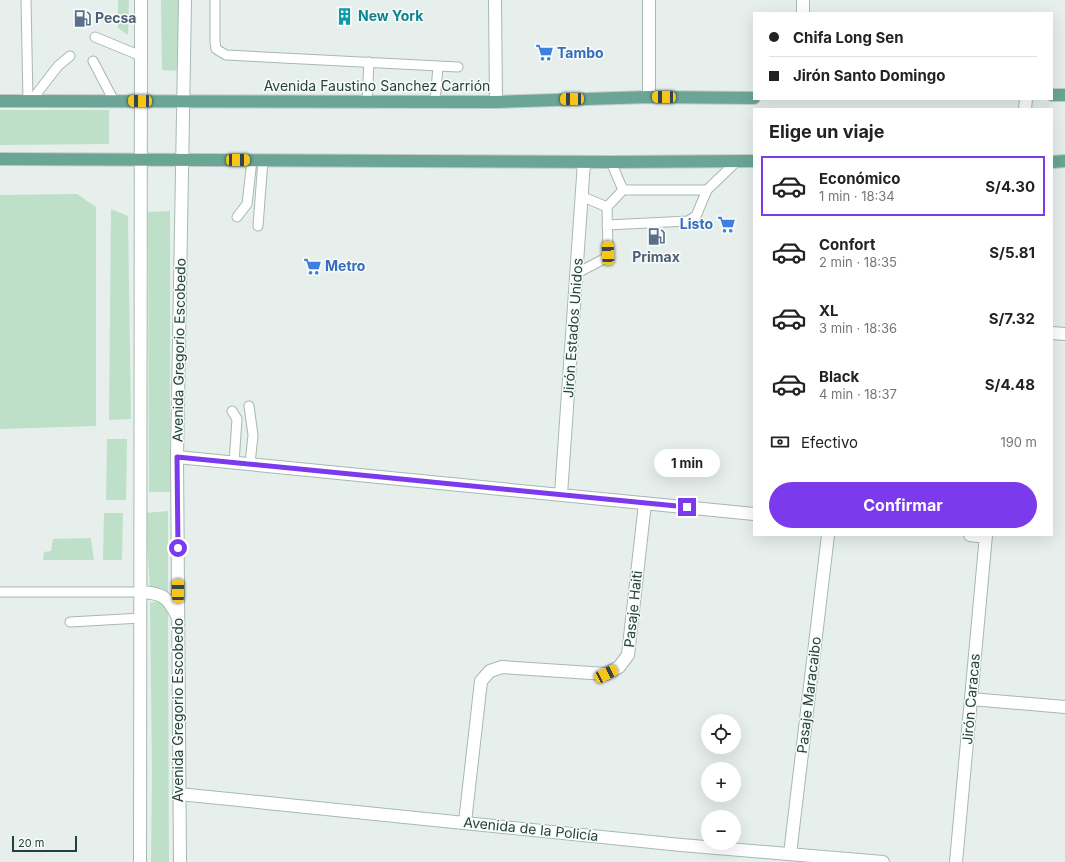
<!DOCTYPE html>
<html lang="es">
<head>
<meta charset="utf-8">
<style>
	body { margin:0; font-family:Inter,sans-serif; background:#f2f2f2; color:#222; height:100vh; display:flex; flex-direction:column; font-size:15px; white-space:nowrap }
	* { box-sizing:border-box; margin:0 }
	p { font-size:13px; color:#767676 }
	.icon { flex:none; width:22px; height:22px; fill:none; stroke:currentColor; stroke-width:2; stroke-linecap:round; stroke-linejoin:round }
	.map { position:relative; flex:1; overflow:hidden }
	.details { position:absolute; left:753px; top:108px; width:300px; height:428px; display:flex; flex-direction:column; background:#fff; border-radius:0px; box-shadow:0 4px 16px #0002 }
	.details>* { flex:none }
	.top-card { position:absolute; left:753px; top:12px; width:300px; height:88px; border-radius:0px; box-shadow:0 4px 16px #0002; display:grid; align-content:center; height:88px; padding:0 16px; background:#fff }
	.buttons { position:absolute; left:701px; top:714px; display:grid; gap:8px }
	.buttons a { display:grid; place-items:center; width:40px; height:40px; border-radius:50%; background:#fff; box-shadow:0 4px 16px #0002; font-size:20px }
	.scale { position:absolute; left:12px; bottom:10px; width:65px; box-sizing:border-box; padding-left:4px; border:2px solid #24423a; border-top:0; font-size:11px; line-height:14px; white-space:nowrap; color:#24423a; -webkit-text-stroke:3px #f7fbf9; paint-order:stroke }
	.end { position:absolute; width:18px; height:18px; margin:-9px; border:5px solid #7c3aed; background:#fff; box-shadow:0 0 0 2px #fff }
	.from { border-radius:50% }
	.bubble { position:absolute; height:28px; border-radius:14px; background:#fff; box-shadow:0 4px 16px #0002; font-size:13px; font-weight:700; line-height:28px; text-align:center }
	.car { position:absolute; width:12px; height:24px; margin:-12px -6px; border-radius:5px; box-shadow:0 0 3px 1px #0007; background:linear-gradient(#f5c518 24%,#345 0 40%,#f5c518 0 76%,#345 0 86%,#f5c518 0) }
	.top-card b { display:flex; align-items:center; gap:14px; height:38px; font-size:15px }
	.top-card b+b { border-top:1px solid #e0e0e0 }
	.top-card i { width:10px; height:10px; background:#222 }
	ul { padding:0; list-style:none }
	li { display:flex; align-items:center; gap:12px; height:60px; margin:0 8px 6px; padding:0 8px; border:2px solid transparent; border-radius:0px }
	li div { flex:1 }
	li b { display:block; font-size:15px }
	li em { font-style:normal; font-weight:700 }
	li.selected { border-color:#7c3aed }
	li>.icon { width:36px; height:36px; stroke-width:1.5 }
	h2 { padding:0 16px; font-size:18px; line-height:48px }
	.pay { display:flex; align-items:center; gap:10px; height:44px; padding:0 16px; font-size:15px }
	.pay p { margin-inline-start:auto }
	.primary-button { display:flex; gap:8px; margin-top:auto; padding:8px 16px }
	.primary-button a { flex:1; height:46px; border-radius:24px; background:#7c3aed; color:#fff; font-size:16px; font-weight:700; line-height:46px; text-align:center }
	.map>svg:first-child { display:block }
	.green { fill:#bfe0c8 }
	.lines { fill:none; stroke-linecap:round; stroke-linejoin:round }
	.lane-casing { stroke:#a8b8b2; stroke-width:11 }
	.street-casing { stroke:#a8b8b2; stroke-width:14 }
	.secondary-casing { stroke:#a4bbb3; stroke-width:14 }
	.primary-casing { stroke:#c2cac8; stroke-width:14 }
	.lane { stroke:#fff; stroke-width:9 }
	.street { stroke:#fff; stroke-width:12 }
	.secondary { stroke:#fff; stroke-width:12 }
	.primary { stroke:#6aa596; stroke-width:12 }
	.route { stroke:#7c3aed; stroke-width:5 }
	.labels { text-anchor:middle; stroke-width:3; stroke-linejoin:round; paint-order:stroke }
	.culture-label { font-size:14px; font-weight:bold; fill:#0d838f; stroke:#f7fbf9; text-anchor:start }
	.service-label { font-size:14px; font-weight:bold; fill:#4e5e75; stroke:#f7fbf9; text-anchor:start }
	.shop-label { font-size:14px; font-weight:bold; fill:#366cbe; stroke:#f7fbf9; text-anchor:start }
	.street-label { font-size:14px; fill:#24423a; stroke:#f7fbf9 }
</style>
</head>
<body>
<div class="map">
<svg width="1065" height="862" viewBox="0 0 1065 862">
	<rect width="100%" height="100%" fill="#e6efeb"/>
	<path class="green" d="M118,0H129L128,35L118,28Z
		M161,0H179L180,71L162,70Z
		M0,110H109V144L0,145Z
		M77,194L96,207V426L0,429V195Z
		M111,209L128,216L131,419L109,420Z
		M170,211V492H149L148,212Z
		M107,439H127L126,500H106Z
		M168,511V593L150,589L145,513Z
		M104,513H123L122,560H103Z
		M91,538L94,560H43L44,552L51,551L53,539Z
		M159,601L168,602L169,862H151L152,774L150,603Z"/>
	<g class="lines">
		<defs>
			<path id="lane" d="M26,0L28,101
				M215,0V42L216,49L226,55L458,67
				M95,37L141,56
				M93,61L114,101
				M31,101L58,66L70,56
				M367,101L369,62
				M435,102L438,66
				M611,162L623,190H707L737,161
				M607,207L623,190
				M237,217L247,204L252,160
				M607,225L688,221L696,216L707,190
				M258,226L263,160
				M577,273L604,259L608,253L607,207L581,196
				M249,406L253,435L250,464
				M232,411L237,419L234,463
				M0,592H141
				M70,622L141,618"/>
			<path id="street" d="M495,0L496,102
				M803,0V13
				M649,97V0
				M1025,109L1026,99
				M1052,333L1065,334
				M177,457L754,514
				M561,494L584,162
				M970,535L986,537
				M971,699L1065,707
				M465,822L481,681L490,671L502,667L606,674L619,667L628,655L645,503
				M790,854L828,535
				M956,862L986,535"/>
			<path id="secondary" d="M141,592C162,593 168,597 177,616
				M179,794L681,845L883,862
				M140,862L141,0
				M180,862L177,457L185,0"/>
			<path id="primary" d="M1052,95H1065
				M0,101L496,102L649,97L754,98
				M0,159L611,162L754,161
				M1052,162L1065,161"/>
		</defs>
		<use href="#lane" class="lane-casing"/>
		<use href="#street" class="street-casing"/>
		<use href="#secondary" class="secondary-casing"/>
		<use href="#primary" class="primary-casing"/>
		<use href="#lane" class="lane"/>
		<use href="#street" class="street"/>
		<use href="#secondary" class="secondary"/>
		<use href="#primary" class="primary"/>
	</g>
	<g class="lines">
		<path class="route" d="M178,548L177,457L687,507"/>
	</g>
	<defs>
		<symbol id="building-bare" viewBox="-9 -9 18 18"><path d="M-4-6H4V6H1V3H-1V6H-4ZM-2.5-4.3h1.7v1.8h-1.7ZM.8-4.3h1.7v1.8H.8ZM-2.5-1h1.7V.8h-1.7ZM.8-1h1.7V.8H.8Z" fill="#0f9aa8" stroke="#f7fbf9" stroke-width="2.5" paint-order="stroke"/></symbol>
		<symbol id="fuel-bare" viewBox="-9 -9 18 18"><path d="M-5.5-6h7V0h2V4h1.3V-2.5L3-4.5l.8-.8L6-3V5H2.5V1h-1V6h-7ZM-4.2-4.7v3.2H.2V-4.7Z" fill="#5c6f8a" stroke="#f7fbf9" stroke-width="2.5" paint-order="stroke"/></symbol>
		<symbol id="supermarket-bare" viewBox="-9 -9 18 18"><path d="M-6-5.5h2.5l.6 2H6L4.5 2H-2.5L-4.4-4H-6ZM-1.5 3.2a1.3 1.3 0 1 0 .1 0ZM3 3.2a1.3 1.3 0 1 0 .1 0Z" fill="#3f7fe0" stroke="#f7fbf9" stroke-width="2.5" paint-order="stroke"/></symbol>
	</defs>
	<g fill-rule="evenodd">
		<use href="#building-bare" x="332" y="4" width="25" height="25"/>
		<use href="#fuel-bare" x="70" y="6" width="25" height="25"/>
		<use href="#supermarket-bare" x="532" y="40" width="25" height="25"/>
		<use href="#supermarket-bare" x="714" y="212" width="25" height="25"/>
		<use href="#fuel-bare" x="644" y="224" width="25" height="25"/>
		<use href="#supermarket-bare" x="300" y="254" width="25" height="25"/>
	</g>
	<g class="labels">
		<g class="culture-label">
			<text x="358" y="21">New York</text>
		</g>
		<g class="service-label">
			<text x="95" y="23">Pecsa</text>
			<text x="656" y="262" text-anchor="middle">Primax</text>
		</g>
		<g class="shop-label">
			<text x="557" y="58">Tambo</text>
			<text x="713" y="229" text-anchor="end">Listo</text>
			<text x="325" y="271">Metro</text>
		</g>
		<g class="street-label">
			<text x="377" y="91">Avenida Faustino Sanchez Carrión</text>
			<text transform="translate(573 328) rotate(-86)" y="5">Jirón Estados Unidos</text>
			<text transform="translate(179 350) rotate(-89)" y="5">Avenida Gregorio Escobedo</text>
			<text transform="translate(633 609) rotate(-84)" y="5">Pasaje Haiti</text>
			<text transform="translate(809 695) rotate(-83)" y="5">Pasaje Maracaibo</text>
			<text transform="translate(971 699) rotate(-85)" y="5">Jirón Caracas</text>
			<text transform="translate(178 710) rotate(-90)" y="5">Avenida Gregorio Escobedo</text>
			<text transform="translate(531 829) rotate(6)" y="5">Avenida de la Policía</text>
		</g>
	</g>
</svg>
<div class="buttons">
<a><svg class="icon" aria-label="locate" viewBox="0 0 24 24"><circle cx="12" cy="12" r="6"/><path d="M12 2v4M12 18v4M2 12h4M18 12h4"/></svg></a>
<a>+</a>
<a>−</a>
</div>
<div class="scale">20 m</div>
<i class="end from" style="left:178px;top:548px"></i>
<i class="end" style="left:687px;top:507px"></i>
<div class="bubble" style="left:654px;top:449px;width:66px">1 min</div>
<i class="car" style="left:664px;top:97px;rotate:271deg"></i>
<i class="car" style="left:572px;top:99px;rotate:269deg"></i>
<i class="car" style="left:140px;top:101px;rotate:271deg"></i>
<i class="car" style="left:238px;top:160px;rotate:90deg"></i>
<i class="car" style="left:608px;top:253px;rotate:358deg"></i>
<i class="car" style="left:178px;top:591px;rotate:0deg"></i>
<i class="car" style="left:606px;top:674px;rotate:64deg"></i>
<div class="top-card">
<b><i class="from"></i>Chifa Long Sen</b>
<b><i></i>Jirón Santo Domingo</b>
</div>
<section class="details">
<h2>Elige un viaje</h2>
<ul>
<li class="selected"><svg class="icon" aria-label="car" viewBox="0 0 24 24"><path d="M5 17H2v-5l4-1 3-4h7l3 4 3 1v5h-3M9 17h6M6 11h13"/><circle cx="7" cy="17" r="2"/><circle cx="17" cy="17" r="2"/></svg><div><b>Económico</b><p>1 min · 18:34</p></div><em>S/4.30</em></li>
<li><svg class="icon" aria-label="car" viewBox="0 0 24 24"><path d="M5 17H2v-5l4-1 3-4h7l3 4 3 1v5h-3M9 17h6M6 11h13"/><circle cx="7" cy="17" r="2"/><circle cx="17" cy="17" r="2"/></svg><div><b>Confort</b><p>2 min · 18:35</p></div><em>S/5.81</em></li>
<li><svg class="icon" aria-label="car" viewBox="0 0 24 24"><path d="M5 17H2v-5l4-1 3-4h7l3 4 3 1v5h-3M9 17h6M6 11h13"/><circle cx="7" cy="17" r="2"/><circle cx="17" cy="17" r="2"/></svg><div><b>XL</b><p>3 min · 18:36</p></div><em>S/7.32</em></li>
<li><svg class="icon" aria-label="car" viewBox="0 0 24 24"><path d="M5 17H2v-5l4-1 3-4h7l3 4 3 1v5h-3M9 17h6M6 11h13"/><circle cx="7" cy="17" r="2"/><circle cx="17" cy="17" r="2"/></svg><div><b>Black</b><p>4 min · 18:37</p></div><em>S/4.48</em></li>
</ul>
<div class="pay"><svg class="icon" aria-label="cash" viewBox="0 0 24 24"><path d="M3 7h18v10H3z"/><circle cx="12" cy="12" r="2"/></svg>Efectivo<p>190 m</p></div>
<div class="primary-button"><a>Confirmar</a></div>
</section>
</div>
</body>
</html>
